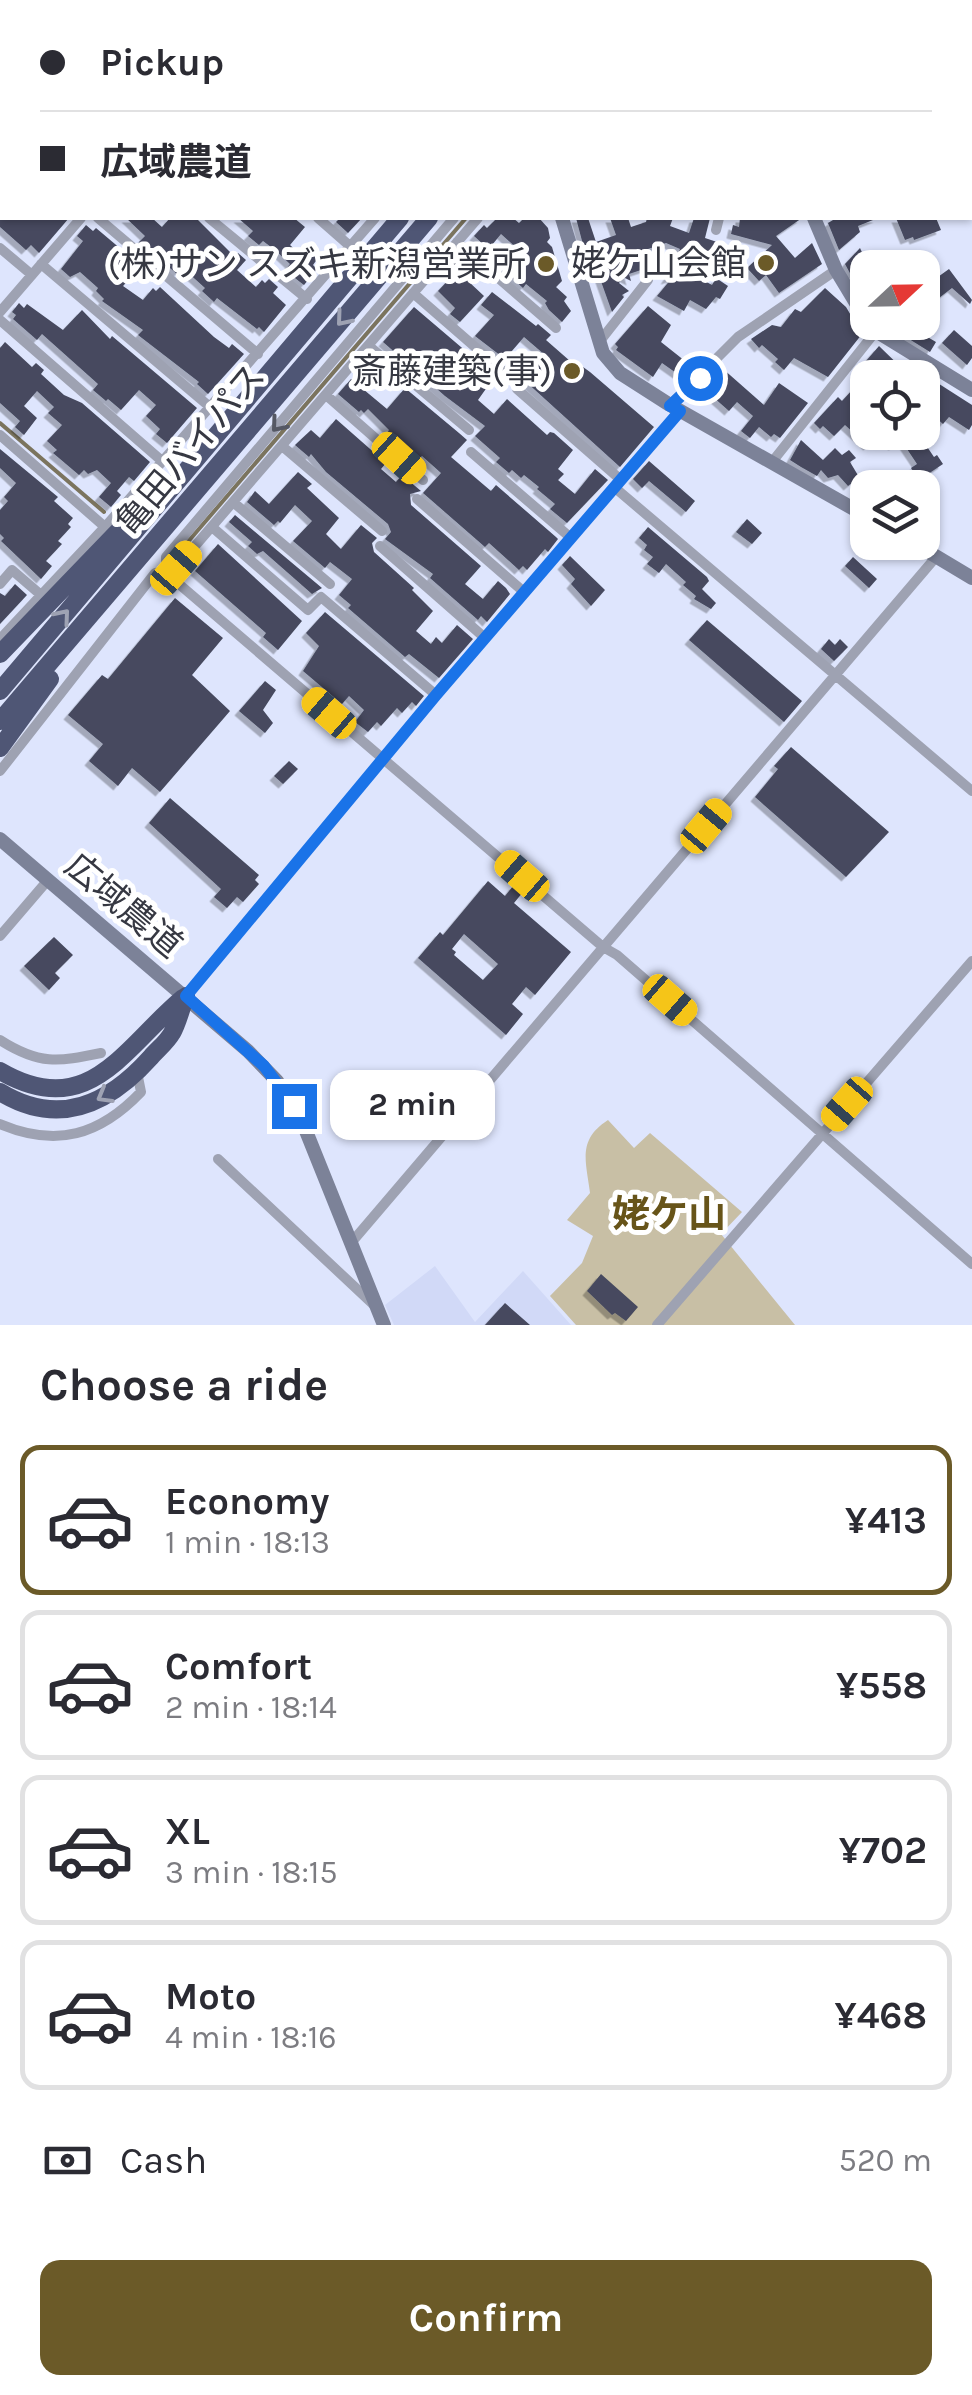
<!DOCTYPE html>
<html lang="en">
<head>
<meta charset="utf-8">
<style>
	body { margin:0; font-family:Karla,"Noto Sans JP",sans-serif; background:#f7f7f7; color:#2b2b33; height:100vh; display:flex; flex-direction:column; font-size:38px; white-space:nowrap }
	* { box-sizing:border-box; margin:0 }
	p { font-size:32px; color:#7c7c81 }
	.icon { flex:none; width:55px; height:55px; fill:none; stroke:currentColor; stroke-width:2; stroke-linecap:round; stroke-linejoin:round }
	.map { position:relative; height:1325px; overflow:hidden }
	.sheet { display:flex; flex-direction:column; background:#fff; flex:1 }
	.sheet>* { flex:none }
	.banner { position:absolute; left:0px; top:0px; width:972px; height:220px; box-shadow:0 2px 8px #0004; display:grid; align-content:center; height:220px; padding:0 40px; background:#fff }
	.needle { width:65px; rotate:68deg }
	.fabs { position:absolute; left:850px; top:250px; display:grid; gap:20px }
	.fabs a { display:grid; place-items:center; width:90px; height:90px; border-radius:20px; background:#fff; box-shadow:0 2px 8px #0004; font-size:50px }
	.end { position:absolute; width:45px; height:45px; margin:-22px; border:12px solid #1a73e8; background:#fff; box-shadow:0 0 0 5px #fff }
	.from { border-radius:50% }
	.bubble { position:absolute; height:70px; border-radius:20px; background:#fff; box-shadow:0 2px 8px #0004; font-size:32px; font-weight:700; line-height:70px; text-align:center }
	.car { position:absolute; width:30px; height:60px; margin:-30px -15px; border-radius:12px; box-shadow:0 0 8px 2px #0007; background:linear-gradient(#f5c518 24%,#345 0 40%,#f5c518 0 76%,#345 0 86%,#f5c518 0) }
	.banner b { display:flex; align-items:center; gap:35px; height:95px; font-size:38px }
	.banner b+b { border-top:2px solid #e1e1e2 }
	.banner i { width:25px; height:25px; background:#2b2b33 }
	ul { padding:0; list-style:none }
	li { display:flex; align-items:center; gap:30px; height:150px; margin:0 20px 15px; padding:0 20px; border:5px solid #e1e1e2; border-radius:20px }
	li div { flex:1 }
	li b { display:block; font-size:38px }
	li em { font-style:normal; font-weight:700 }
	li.selected { border-color:#6b5a28 }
	li>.icon { width:90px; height:90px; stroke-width:1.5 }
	h2 { padding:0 40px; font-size:45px; line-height:120px }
	.pay { display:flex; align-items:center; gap:25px; height:110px; padding:0 40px; font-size:38px }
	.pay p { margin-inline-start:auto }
	.primary-button { display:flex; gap:20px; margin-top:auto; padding:20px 40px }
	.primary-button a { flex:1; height:115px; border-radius:20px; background:#6b5a28; color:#fff; font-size:40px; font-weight:700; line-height:115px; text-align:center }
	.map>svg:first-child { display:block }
	.built { fill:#d1d9f7 }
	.green { fill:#c8bfa5 }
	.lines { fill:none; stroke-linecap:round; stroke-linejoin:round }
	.stream { stroke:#7b745e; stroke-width:4 }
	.building { fill:#464a5e; fill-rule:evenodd; filter:url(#shadow) }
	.street { stroke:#9ea2b2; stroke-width:10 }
	.secondary { stroke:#7c8298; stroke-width:14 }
	.highway { stroke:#4f5675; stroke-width:18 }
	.oneway { stroke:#9ea2b3 }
	.oneway2 { stroke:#555864 }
	.route { stroke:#1a73e8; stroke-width:12 }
	.poi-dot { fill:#6b5a28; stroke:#fff; stroke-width:4 }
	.labels { text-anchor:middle; stroke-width:10; stroke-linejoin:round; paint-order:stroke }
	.poi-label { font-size:35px; fill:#363842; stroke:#fff; text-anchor:end }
	.street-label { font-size:35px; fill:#363842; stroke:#fff }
	.neighbourhood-label { font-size:38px; font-weight:bold; fill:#675419; stroke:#fff }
</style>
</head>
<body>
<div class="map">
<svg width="972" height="1325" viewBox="0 0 972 1325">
	<defs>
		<filter id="shadow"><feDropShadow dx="-4.5" dy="4.5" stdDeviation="0" flood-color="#0004"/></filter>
	</defs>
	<rect width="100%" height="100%" fill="#dee5fd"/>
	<path class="built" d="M435,1266L475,1322L523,1271L571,1325H394L385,1305Z"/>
	<path class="green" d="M608,1120L634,1148L650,1133L742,1212L721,1234L795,1325H576L550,1296L582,1263L593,1236L567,1220L590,1193C586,1161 577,1140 608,1120Z"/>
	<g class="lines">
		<path class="stream" d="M649,2L652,0
			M0,423L104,512
			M174,558L466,218"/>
	</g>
	<path class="building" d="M0,218H69L39,253L31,245L26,250L0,227Z
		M126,218H152L162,227L170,218H196L232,254L238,253L246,260L237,270L256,287L262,280L265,283L269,279L278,287L273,293L286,305L264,332L259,327L257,329L217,298L214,302L202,291L205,288L185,270L181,269L177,274L139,242L145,236Z
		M238,218H294L305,227L290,245L305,259L310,252L318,258L313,265L317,269L304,285L300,282L285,270L290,264L275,250L263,241L259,245L248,236L253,231Z
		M340,218H362L348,233L336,222Z
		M497,218H513L519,223L524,218H539L548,228L550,238L547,242L552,247L562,281L556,287L567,297L564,301L571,311L562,322L549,310L545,303L547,301L526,284L523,288L503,270L520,251L501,234L492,245L487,242L484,245L474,236L484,225L487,228Z
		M576,218H588L596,242L616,235L610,218H628L631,227L646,222L647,218H673L670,226L689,233L694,218H710L705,238L720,243L714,261L695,254L687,271L712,285L716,278L728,286L720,299L716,297L706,309L690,300L684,311L657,296L672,278L665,280L680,258L675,259L680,249L666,243L642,251L647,268L629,274L631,281L623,277L619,283L629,291L622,295L624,297L612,312L598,273L591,275Z
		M740,218H802L776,236L795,258L812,243L822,264L779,293L766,275L759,281L747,268L772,245L731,234L733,225L739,227Z
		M832,218H878L858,226L860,232L839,250L828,223L833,220Z
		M896,218H936L941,230L914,240L913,237L905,240Z
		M86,225L93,231L96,228L141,266L123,286L143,300L153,288L156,291L160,287L214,337L229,348L232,344L244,354L208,394L197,384L199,382L138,335L143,330L102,301L104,299L96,291L98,288L80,272L70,277L61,269L83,241L77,236Z
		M860,248L868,265L864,267L868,276V300L854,274L851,275L845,264Z
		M457,257L473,270L468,281L484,296L460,322L450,314L455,308L438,291L454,274L447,269Z
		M949,269L972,300L970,304L952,288L935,301L924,287Z
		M825,288L846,307L862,334L828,377L794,358L784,370L775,362L778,359L762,345L759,348L751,339L772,325L781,327L795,309L801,312Z
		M492,292L536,326L538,324L551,335L546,340L570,361L572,359L590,372L654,427L620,467L524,380L545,355L524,337L505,359L475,336L494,315L481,305Z
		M19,303L24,308L27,304L63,330L82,310L110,339L112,336L197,408L167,443L156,434L160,429L146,416L156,405L139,390L121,410L108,399L106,401L93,390L98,384L42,334L37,340L13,319L16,315L12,312Z
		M648,306L671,325L661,342L685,361L679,375L662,363L653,377L616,350L618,347L615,344Z
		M414,307L495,376L478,400L494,414L507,399L547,435L550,432L554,433L573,450L558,469L564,474L558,480L575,494L595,469L608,480L567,523L550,509L555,504L537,489L539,487L524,475L521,478L512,470L509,473L496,462L500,458L475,436L485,426L445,396L383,342Z
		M899,322H906L916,336L919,332L936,342L930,352L893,329Z
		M954,330L972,346V358L967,365L942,343Z
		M5,342L32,367L36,363L44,370L41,374L64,395L82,403L150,462L134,481L129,477L117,491L121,495L111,507L99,497L111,483L97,470L88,474L84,470L79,475L53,453L57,450L47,441L62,425L48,413L54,407L37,391L24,406L37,418L24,435L15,427L20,421L0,403V348Z
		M879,346L912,378H871L868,375V432H876L868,446L845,425L834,436L823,426L820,429L814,423L838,397L842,401L867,374L863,371L869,364L866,361Z
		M722,368L764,405L779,383L808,403L780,438L774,434L771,437L759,427L750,438L741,431L753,416L737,402L729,411L704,389Z
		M922,373L972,405V425L969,430L949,417L943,424L933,415L935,412L922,402Z
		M351,379L387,409L405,388L459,433L467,440L451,457L491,491L496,485L556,537L558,539L548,552L545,549L527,570L523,566L519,570L489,543L485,547L423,493L441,473L422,456L417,461L385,435L389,430L368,409L364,413L361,410L359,412L338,394Z
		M336,419L386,463L381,469L396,482L402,475L421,491L410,494L411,505L481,566L465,584L483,599L498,581L506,588L510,594L487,622L481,616L478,620L430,578L433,574L385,539L391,532L388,524L326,472L311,454L309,457L295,445L311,430L320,438Z
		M880,432H917L934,457L937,455L943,464L919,480L911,468L917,464L903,443L900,441L893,446Z
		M801,440L823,460L835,448L842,455L849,450L856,458L850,462L859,477L848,486L838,475L828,478L821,470L817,476L801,467L790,460Z
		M0,449L58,497L54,501L73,518L68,524L71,527L58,541L62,544L46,561L52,566L41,579L1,541L4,538L0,534V510L8,501L4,497L16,483L0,468Z
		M649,461L695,501L686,512L649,481L642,488L633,479Z
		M298,472L312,484L307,488L339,518L326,534L341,549L361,525L377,538L372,543L374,552L414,588L412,590L433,611L416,631L431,644L436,637L442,643L457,625L473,639L439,678L409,654L405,657L348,608L351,605L339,595L352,579L330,562L325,568L293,541L312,521L295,505L280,523L278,521L274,525L247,502L255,491L269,504Z
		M235,515L322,588L312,594L263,551L257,554L248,546L252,542L229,522Z
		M747,519L762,533L752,544L736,532Z
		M648,527L707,577L709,581L702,589L716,603L711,609L694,599L696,596L683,585L686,582L666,564L659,573L647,564L653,557L644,550L647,545L639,538Z
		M218,544L302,621L278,650L263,637L266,633L195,571Z
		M570,556L605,590L591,606L571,584L575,579L562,565Z
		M853,557L877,579L869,588L845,566Z
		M15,584L27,595L0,624V593L5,596Z
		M175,598L223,638L192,675L230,711L160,792L132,768L118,786L89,761L103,744L68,715L102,675L108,679Z
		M325,612L424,696L416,706L412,702L402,713L397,708L381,726L377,722L368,732L355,722L364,710L349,696L342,704L303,671L319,646L306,633Z
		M707,620L802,701L784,722L689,640Z
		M829,639L835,645L840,639L848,647L834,661L821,649Z
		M265,681L276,690L263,710L273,723L265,733L239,711Z
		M791,747L889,832L846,877L755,797L778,769L774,766Z
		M289,761L298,769L283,784L274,776Z
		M170,798L259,875L255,880L259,884L243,902L237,897L227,908L214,897L221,889L149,823Z
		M488,881L505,896L514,885L523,892L514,903L571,952L535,995L526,987L512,1004L523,1014L506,1035L418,958L440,932L443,935ZM464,934L498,964L483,980L454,955L456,952L452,949Z
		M54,937L73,955L55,973L60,978L49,990L24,966Z
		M601,1274L638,1307L626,1321L615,1313L612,1315L587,1291Z
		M505,1303L530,1325H485Z"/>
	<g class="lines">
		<path class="street" d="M858,0L861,2
			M265,2L268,0
			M461,2L463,0
			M549,2L551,0
			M637,2L639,0
			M970,57L972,56
			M970,82L972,86
			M0,150L2,152
			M98,218L258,354
			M209,218L307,299
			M318,218L351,247
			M454,218L166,557V573L603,947L617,955L972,1264
			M716,230L719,218
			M457,242L556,328
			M0,248L32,275
			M41,264L210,407
			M413,293L512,379
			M0,312L81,218
			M0,320L162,461
			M600,341L648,280
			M369,346L469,430
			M517,389L621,480
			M326,395L423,480
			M670,405L738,337L836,270
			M0,435L105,527
			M282,446L382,531
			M471,452L571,538
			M772,462L876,331
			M614,487L972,791
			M417,499L524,592
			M233,502L330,584
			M212,527L308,610L321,597L436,695
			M380,546L485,638
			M0,584L12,570L41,595
			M0,639L105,527L375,218
			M0,771L155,573L176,568L478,218
			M0,936L48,880
			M186,996L436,695L680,411
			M0,1040C39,1065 58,1062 101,1053
			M0,1124C57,1148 100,1135 141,1092L137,1072
			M218,1159L374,1305
			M351,1243L936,557
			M657,1325L972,961"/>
		<path class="secondary" d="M496,0L497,2
			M678,0L682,2
			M562,218L603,353L620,373L670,405L868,517
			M814,218L836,270L871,328L972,390
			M912,542L972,578
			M0,839L248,1051L277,1081L306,1131L384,1325"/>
		<path class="highway" d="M586,2L588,0
			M610,2L612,0
			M0,654L131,518
			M0,691L400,218
			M0,721L429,218
			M0,748L50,679
			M0,1071C89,1123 124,1047 183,998
			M0,1092C59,1128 109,1104 151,1057C158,1049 167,1042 172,1033C178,1023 181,1008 186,996"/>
	</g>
	<defs><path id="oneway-chevron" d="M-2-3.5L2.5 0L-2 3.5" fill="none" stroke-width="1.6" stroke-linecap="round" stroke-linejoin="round" transform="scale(2.5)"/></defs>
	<g class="oneway">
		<use href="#oneway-chevron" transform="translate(343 319) rotate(130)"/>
		<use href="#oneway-chevron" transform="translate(63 616) rotate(-50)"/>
		<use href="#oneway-chevron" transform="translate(104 1096) rotate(150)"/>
	</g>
	<use class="oneway2" href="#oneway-chevron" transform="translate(278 425) rotate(130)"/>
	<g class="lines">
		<path class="route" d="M294,1106L264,1066L186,996L436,695L680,411L670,406L700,378"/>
	</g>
	<g class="poi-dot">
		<circle cx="766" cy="263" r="10"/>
		<circle cx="546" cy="264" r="10"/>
		<circle cx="572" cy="371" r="10"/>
	</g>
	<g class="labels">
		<g class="poi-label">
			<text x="746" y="275">姥ケ山会館</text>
			<text x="526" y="276">(株)サン スズキ新潟営業所</text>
			<text x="552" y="383">斎藤建築(事)</text>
		</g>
		<g class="street-label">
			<text transform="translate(190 449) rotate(-50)" y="12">亀田バイパス</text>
			<text transform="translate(124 905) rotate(40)" y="12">広域農道</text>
		</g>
		<g class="neighbourhood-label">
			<text x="669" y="1227">姥ケ山</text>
		</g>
	</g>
</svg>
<div class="fabs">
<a><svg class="needle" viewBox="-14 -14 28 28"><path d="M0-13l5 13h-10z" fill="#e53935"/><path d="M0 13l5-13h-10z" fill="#7c7c81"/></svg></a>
<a><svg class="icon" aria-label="locate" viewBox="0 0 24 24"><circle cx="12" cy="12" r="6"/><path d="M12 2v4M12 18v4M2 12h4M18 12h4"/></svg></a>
<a><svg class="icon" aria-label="layers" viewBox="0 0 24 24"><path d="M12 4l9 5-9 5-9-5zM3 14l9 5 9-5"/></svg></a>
</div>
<i class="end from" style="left:700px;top:378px"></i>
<i class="end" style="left:294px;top:1106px"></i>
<div class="bubble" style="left:330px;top:1070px;width:165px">2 min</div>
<i class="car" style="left:399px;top:458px;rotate:132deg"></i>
<i class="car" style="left:176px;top:568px;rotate:41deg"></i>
<i class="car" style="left:329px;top:713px;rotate:311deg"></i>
<i class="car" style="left:706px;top:826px;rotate:40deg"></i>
<i class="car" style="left:522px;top:876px;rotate:311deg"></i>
<i class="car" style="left:670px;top:1000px;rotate:131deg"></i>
<i class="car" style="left:847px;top:1104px;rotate:221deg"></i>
<div class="banner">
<b><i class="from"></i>Pickup</b>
<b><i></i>広域農道</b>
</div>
</div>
<section class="sheet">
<h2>Choose a ride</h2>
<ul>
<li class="selected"><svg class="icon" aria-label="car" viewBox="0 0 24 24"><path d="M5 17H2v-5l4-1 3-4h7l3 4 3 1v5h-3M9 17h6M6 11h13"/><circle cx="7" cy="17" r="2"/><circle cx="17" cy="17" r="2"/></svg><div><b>Economy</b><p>1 min · 18:13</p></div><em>¥413</em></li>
<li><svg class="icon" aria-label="car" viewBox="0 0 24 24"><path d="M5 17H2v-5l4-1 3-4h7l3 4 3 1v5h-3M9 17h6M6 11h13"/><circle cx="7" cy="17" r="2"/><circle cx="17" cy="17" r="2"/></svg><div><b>Comfort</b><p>2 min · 18:14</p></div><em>¥558</em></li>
<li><svg class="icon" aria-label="car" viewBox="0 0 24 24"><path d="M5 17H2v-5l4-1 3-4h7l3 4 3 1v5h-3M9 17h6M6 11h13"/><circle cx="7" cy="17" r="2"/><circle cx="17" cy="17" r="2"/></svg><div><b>XL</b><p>3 min · 18:15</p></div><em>¥702</em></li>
<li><svg class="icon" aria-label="car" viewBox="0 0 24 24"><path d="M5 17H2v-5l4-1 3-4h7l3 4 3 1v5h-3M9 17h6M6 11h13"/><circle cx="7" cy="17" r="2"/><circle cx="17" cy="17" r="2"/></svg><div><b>Moto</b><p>4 min · 18:16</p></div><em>¥468</em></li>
</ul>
<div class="pay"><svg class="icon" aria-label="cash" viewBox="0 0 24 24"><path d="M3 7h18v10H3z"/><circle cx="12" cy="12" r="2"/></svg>Cash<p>520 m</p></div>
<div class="primary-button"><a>Confirm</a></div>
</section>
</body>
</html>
